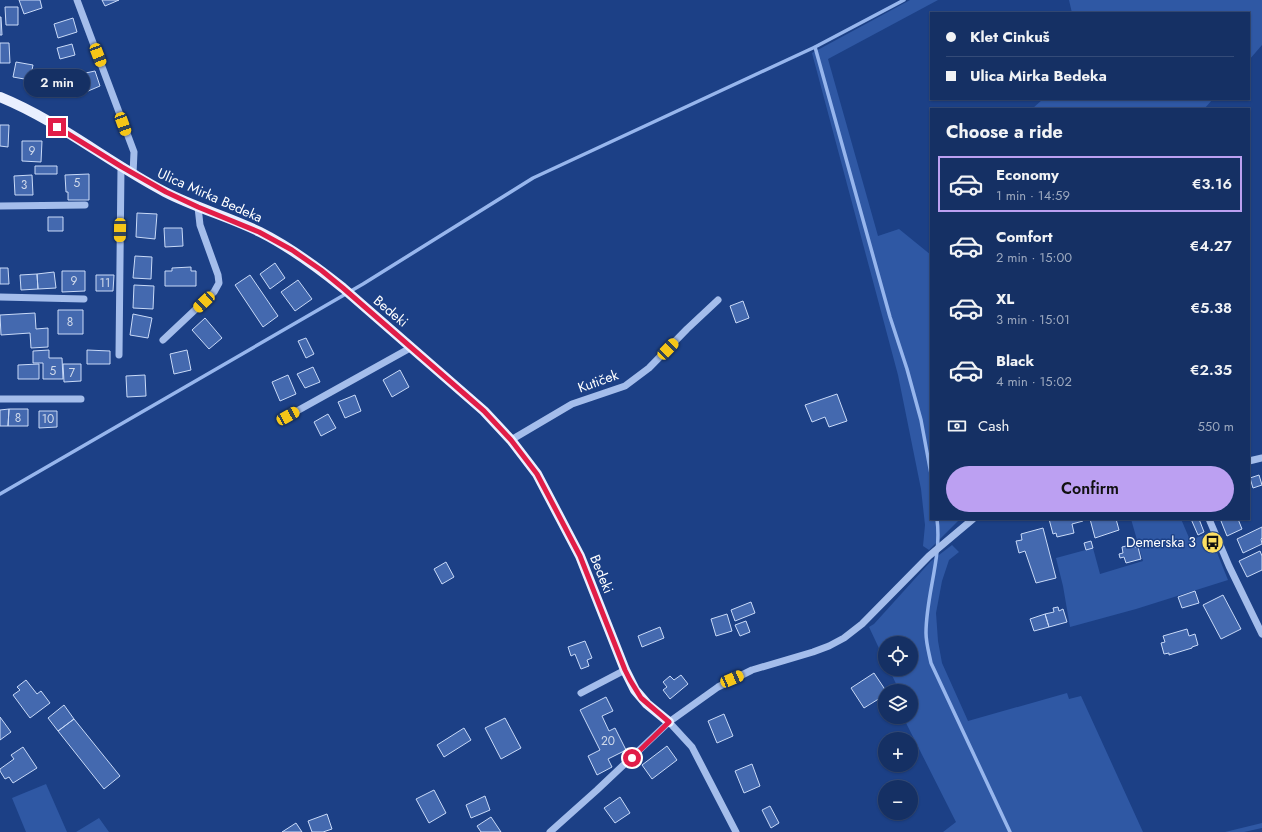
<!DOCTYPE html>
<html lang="en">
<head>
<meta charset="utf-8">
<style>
	body { margin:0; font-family:Jost,sans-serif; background:#1e386a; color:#f1f3f6; height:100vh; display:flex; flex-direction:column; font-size:15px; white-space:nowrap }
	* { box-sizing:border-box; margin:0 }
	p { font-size:13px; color:#9da9bf }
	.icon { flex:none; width:22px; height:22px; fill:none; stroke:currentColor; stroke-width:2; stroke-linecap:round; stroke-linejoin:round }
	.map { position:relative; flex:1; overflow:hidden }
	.sheet { position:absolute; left:930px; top:108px; width:320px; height:412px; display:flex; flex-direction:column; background:#153064; border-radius:0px; box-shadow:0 1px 3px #0004,0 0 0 1px #344b78 }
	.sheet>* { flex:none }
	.banner { position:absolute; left:930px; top:12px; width:320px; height:88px; border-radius:0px; box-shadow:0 1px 3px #0004,0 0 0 1px #344b78; display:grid; align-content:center; height:88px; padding:0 16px; background:#153064 }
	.tools { position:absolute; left:878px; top:636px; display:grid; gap:8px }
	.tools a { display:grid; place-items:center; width:40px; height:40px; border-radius:50%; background:#153064; box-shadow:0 1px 3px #0004,0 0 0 1px #344b78; font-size:20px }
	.end { position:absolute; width:18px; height:18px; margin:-9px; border:5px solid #e11d48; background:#fff; box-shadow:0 0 0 2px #fff }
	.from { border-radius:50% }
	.bubble { position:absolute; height:28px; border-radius:14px; background:#153064; box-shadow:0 1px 3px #0004,0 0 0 1px #344b78; font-size:13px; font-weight:600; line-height:28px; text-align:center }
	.car { position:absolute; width:12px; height:24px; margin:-12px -6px; border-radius:5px; box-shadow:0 0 3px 1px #0007; background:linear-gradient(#f5c518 24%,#345 0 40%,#f5c518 0 76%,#345 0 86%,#f5c518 0) }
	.banner b { display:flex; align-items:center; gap:14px; height:38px; font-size:15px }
	.banner b+b { border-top:1px solid #344b78 }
	.banner i { width:10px; height:10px; background:#f1f3f6 }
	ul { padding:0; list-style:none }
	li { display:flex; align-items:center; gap:12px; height:56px; margin:0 8px 6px; padding:0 8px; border:2px solid transparent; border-radius:0px }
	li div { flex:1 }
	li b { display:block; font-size:15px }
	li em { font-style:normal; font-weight:600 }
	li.selected { border-color:#bca0f2 }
	li>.icon { width:36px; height:36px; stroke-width:1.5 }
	h2 { padding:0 16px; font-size:18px; line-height:48px }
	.pay { display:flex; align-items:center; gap:10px; height:44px; padding:0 16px; font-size:15px }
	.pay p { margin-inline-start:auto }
	.button { display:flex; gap:8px; margin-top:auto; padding:8px 16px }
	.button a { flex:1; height:46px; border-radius:24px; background:#bca0f2; color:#111; font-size:16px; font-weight:600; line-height:46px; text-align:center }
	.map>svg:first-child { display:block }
	.green { fill:#2f58a4 }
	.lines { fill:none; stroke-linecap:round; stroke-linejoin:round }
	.stream { stroke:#97b6ed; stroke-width:3.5 }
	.building { fill:#4469af; stroke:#c9daf8 }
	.minor { stroke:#a4bdeb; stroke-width:7 }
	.major { stroke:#e9efff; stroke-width:10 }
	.route { stroke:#e11d48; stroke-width:5 }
	.labels { text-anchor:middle; stroke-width:3; stroke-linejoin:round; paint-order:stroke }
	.number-label { font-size:12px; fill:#d0daeb }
	.street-label { font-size:14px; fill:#fff; stroke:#1c4086 }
	.poi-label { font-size:14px; fill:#fff; stroke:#1c4086; text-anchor:end }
</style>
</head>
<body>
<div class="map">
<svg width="1262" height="832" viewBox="0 0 1262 832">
	<rect width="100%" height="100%" fill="#1c4086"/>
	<path class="green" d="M910,0H938L828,59L878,236L899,229L931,255V519H960L929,550L923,546L925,525L921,489L898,375L812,53Z
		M1069,0H1262V45L1249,60V13H1072Z
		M1043,99H1213L1204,109H1032Z
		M1131,519H1181L1190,540L1207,534L1211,546L1214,545L1228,580L1136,609L1070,627L1063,586L1056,558L1093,548L1100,574L1143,561Z
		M952,545L959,552L949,560L942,581L936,613L938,641L942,663L968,721L1067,693L1069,699L1081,696L1143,832H943L956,822L903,717H911V691H896L899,690L889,669H911V643H885V661L869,627L874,624L931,561Z
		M46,784L67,832H26L12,798Z
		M99,818L109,832H76Z
		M1262,823V828L1244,832H1225Z"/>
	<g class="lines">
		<path class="stream" d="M815,47L890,317L907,369L921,420L931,474
			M0,494L363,284L533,178L815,47L904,0
			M937,519C942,558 926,594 926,633C926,643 929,653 931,663L1010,832"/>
	</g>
	<path class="building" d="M19,0H40L42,8L24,14Z
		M102,0H119L105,6Z
		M5,7H18V25H6Z
		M0,17H1L2,35H0Z
		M73,18L77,32L58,38L54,24Z
		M0,43H9L10,63H0Z
		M72,44L75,55L60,59L57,48Z
		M16,62L33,65L30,80L13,77Z
		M95,71L100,86L81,94L76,75Z
		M0,125H9L8,147L0,146Z
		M22,141H42L41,162L22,161Z
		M35,166H57V174H35Z
		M89,174V200H68V192H66L65,175Z
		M32,175L33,195H15L14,176Z
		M137,213L157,214L155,239L136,237Z
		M48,217H63V231H48Z
		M164,228H182L183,246L165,247Z
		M135,256L152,257L151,279L133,278Z
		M275,263L285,278L270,289L260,274Z
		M191,267V271H196V286H165V271H172V268Z
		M0,268H8L9,284H0Z
		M62,271H85V291L62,292Z
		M54,272L56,288L38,289L37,274Z
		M37,274L38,289L21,290L20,275Z
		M96,275H114L113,291H96Z
		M250,275L278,316L263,327L235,285Z
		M298,280L312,299L295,311L281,292Z
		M134,285L154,286L153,309L133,308Z
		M743,301L749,318L736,323L730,306Z
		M58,310H83V334H58Z
		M35,313L36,329L48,328V347L31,348L30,333L1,335L0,315Z
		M133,314L152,318L148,338L130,335Z
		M205,318L222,338L209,349L192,330Z
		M306,338L314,354L306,358L298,341Z
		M49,350V358H62L63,379H43V363H33V351Z
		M87,350L110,351V364H87Z
		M187,350L191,370L174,374L170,354Z
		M39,364V379H18V365Z
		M63,364H81V381L64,382Z
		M313,367L320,382L305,388L297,374Z
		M400,370L409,387L392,397L383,380Z
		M145,375L146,396L127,397L126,376Z
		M288,375L296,394L280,401L272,382Z
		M837,394L847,421L829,427L825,417L812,422L805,405Z
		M355,395L361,411L345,418L338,402Z
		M9,409L8,426H0V410Z
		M9,409H28V426H8Z
		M39,411H57V427L39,428Z
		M328,414L336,428L321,436L314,422Z
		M1259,475L1262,485L1253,488L1250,478Z
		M1049,519H1082L1083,521L1072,524L1074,533L1057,537L1056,533L1053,534Z
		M1090,519H1116L1119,530L1095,538Z
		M1191,519H1199L1204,532L1198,535Z
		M1226,519H1238L1242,529L1227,536L1221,521Z
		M1262,527V538L1261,539L1262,544L1243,553L1237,539Z
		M1043,528L1056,578L1036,583L1025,551L1019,553L1016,541L1022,540L1021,534Z
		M1091,541L1093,548L1086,550L1084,543Z
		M1135,544V547H1138L1141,559L1126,563L1124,557L1120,558L1119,554L1123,553L1122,547Z
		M1260,551L1262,556V570L1247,577L1239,561Z
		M446,562L454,577L442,584L434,569Z
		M1195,591L1199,603L1182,608L1178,597Z
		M1223,595L1241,629L1221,639L1203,605Z
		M751,602L755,613L735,621L731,610Z
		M1058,607L1059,611L1063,609L1067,622L1049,627L1045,614L1054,612L1053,608Z
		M727,614L732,631L716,636L711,619Z
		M1045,614L1049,627L1034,631L1030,619Z
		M746,621L750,632L740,636L735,625Z
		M660,627L664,638L642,647L638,636Z
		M1187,629L1189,636L1195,634L1198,645L1192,647V648L1169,655V653L1164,654L1161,643L1165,642L1163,636Z
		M585,641L592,658L587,660L589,666L581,669L575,654L571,656L568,647Z
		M874,673L886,691L885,695L864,708L851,688Z
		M681,675L688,684L670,699L663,690L667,687L663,682L670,676L674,680Z
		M26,680L37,694L41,691L50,703L30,718L13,695L20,690L17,687Z
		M606,697L613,711L602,716L609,731L615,728L626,750L608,759L612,767L597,775L588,756L600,750L580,710Z
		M64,705L74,719L58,731L48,718Z
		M724,714L733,736L717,743L708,721Z
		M0,717L11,732L0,740Z
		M505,718L521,748L501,759L485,728Z
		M74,719L120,776L104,789L58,731Z
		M464,728L471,740L444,757L437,745Z
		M667,746L677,760L652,779L642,765Z
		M23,747L37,768L13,783L9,777L5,779L0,771V769L14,759L11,755Z
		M752,764L760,786L744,793L735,771Z
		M434,790L446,813L429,823L416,799Z
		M485,796L490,810L471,818L466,805Z
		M620,797L630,813L615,823L604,808Z
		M770,806L779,823L771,828L762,810Z
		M327,814L332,829L323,832H312L308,821Z
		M491,817L501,832H481L477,826Z
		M296,823L302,832H282Z"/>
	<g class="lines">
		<path class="minor" d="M77,0L134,152L133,174
			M0,206L85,205
			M0,297L84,299
			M163,340L214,292L219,283L218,275L200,225L198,207
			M119,355L121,167
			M0,399H81
			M288,416L412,347
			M511,440L572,404L625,386L649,368L687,329L718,300
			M1249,461L1262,458
			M1209,519L1229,566L1262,634
			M581,693L625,670
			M669,722L692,747L736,832
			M550,832L597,790L669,722L718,687L752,670L813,652L829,646L844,638L862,624L929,556L973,519"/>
		<path class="major" d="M0,97C59,121 109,163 165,192C196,208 230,217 260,232C290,247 317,267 343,288L484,411L511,440L537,474L580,556L625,670L635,690L647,704L669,722"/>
	</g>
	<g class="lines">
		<path class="route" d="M57,127L122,167L166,192L198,207L259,232L292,250L321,270L343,288L484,411L511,440L537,474L580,556L625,670L630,680L641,698L669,722L632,758"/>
	</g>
	<defs>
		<symbol id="bus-disc" viewBox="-11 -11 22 22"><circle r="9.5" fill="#fcdf62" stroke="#1c4086"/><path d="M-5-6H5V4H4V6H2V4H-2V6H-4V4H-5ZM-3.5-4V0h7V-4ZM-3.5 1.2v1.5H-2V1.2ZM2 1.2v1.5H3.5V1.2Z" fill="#111"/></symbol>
	</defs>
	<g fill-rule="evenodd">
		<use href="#bus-disc" x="1200" y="530" width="25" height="25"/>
	</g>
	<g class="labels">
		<g class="number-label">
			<text x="32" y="155">9</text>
			<text x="77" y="187">5</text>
			<text x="24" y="189">3</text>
			<text x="74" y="285">9</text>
			<text x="105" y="287">11</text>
			<text x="70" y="326">8</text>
			<text x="53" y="375">5</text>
			<text x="72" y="377">7</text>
			<text x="18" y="422">8</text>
			<text x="48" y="423">10</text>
			<text x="608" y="745">20</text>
		</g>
		<g class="street-label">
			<text transform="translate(210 195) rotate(24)" y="5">Ulica Mirka Bedeka</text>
			<text transform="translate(391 311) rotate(40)" y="5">Bedeki</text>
			<text transform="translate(598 381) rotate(-20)" y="5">Kutiček</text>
			<text transform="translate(602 574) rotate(68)" y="5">Bedeki</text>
		</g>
		<g class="poi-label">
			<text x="1196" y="547">Demerska 3</text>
		</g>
	</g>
</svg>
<div class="tools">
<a><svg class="icon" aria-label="locate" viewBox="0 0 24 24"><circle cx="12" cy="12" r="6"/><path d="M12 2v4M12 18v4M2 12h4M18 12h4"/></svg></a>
<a><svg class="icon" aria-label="layers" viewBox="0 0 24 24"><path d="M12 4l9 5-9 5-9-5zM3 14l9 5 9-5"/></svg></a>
<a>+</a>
<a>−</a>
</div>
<i class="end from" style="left:632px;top:758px"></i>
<i class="end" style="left:57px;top:127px"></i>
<div class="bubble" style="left:24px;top:69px;width:66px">2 min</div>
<i class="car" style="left:98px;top:55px;rotate:159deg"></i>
<i class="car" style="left:123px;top:124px;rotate:160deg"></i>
<i class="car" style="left:120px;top:230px;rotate:181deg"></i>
<i class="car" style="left:204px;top:302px;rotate:227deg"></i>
<i class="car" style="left:668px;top:349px;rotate:44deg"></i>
<i class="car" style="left:288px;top:416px;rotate:61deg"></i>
<i class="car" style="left:732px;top:679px;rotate:67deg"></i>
<div class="banner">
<b><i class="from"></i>Klet Cinkuš</b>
<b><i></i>Ulica Mirka Bedeka</b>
</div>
<section class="sheet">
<h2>Choose a ride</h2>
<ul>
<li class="selected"><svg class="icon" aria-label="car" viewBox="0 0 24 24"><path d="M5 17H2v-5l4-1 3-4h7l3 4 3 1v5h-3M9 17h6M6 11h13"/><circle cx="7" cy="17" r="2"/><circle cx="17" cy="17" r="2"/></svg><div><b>Economy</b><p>1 min · 14:59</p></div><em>€3.16</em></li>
<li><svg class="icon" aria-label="car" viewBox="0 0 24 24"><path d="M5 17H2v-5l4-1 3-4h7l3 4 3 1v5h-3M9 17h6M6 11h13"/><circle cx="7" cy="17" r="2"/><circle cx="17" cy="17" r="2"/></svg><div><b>Comfort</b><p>2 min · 15:00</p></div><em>€4.27</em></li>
<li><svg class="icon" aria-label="car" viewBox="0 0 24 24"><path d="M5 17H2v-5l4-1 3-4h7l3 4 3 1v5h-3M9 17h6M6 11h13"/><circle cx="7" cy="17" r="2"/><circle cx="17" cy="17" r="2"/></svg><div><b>XL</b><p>3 min · 15:01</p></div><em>€5.38</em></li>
<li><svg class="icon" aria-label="car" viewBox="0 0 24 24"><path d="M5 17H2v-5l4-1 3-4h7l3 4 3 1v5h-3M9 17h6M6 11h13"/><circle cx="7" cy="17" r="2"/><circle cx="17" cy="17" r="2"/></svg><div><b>Black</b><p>4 min · 15:02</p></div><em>€2.35</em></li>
</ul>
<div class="pay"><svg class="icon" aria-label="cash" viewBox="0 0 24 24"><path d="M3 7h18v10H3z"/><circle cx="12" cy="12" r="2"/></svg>Cash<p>550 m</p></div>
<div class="button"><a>Confirm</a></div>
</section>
</div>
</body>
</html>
